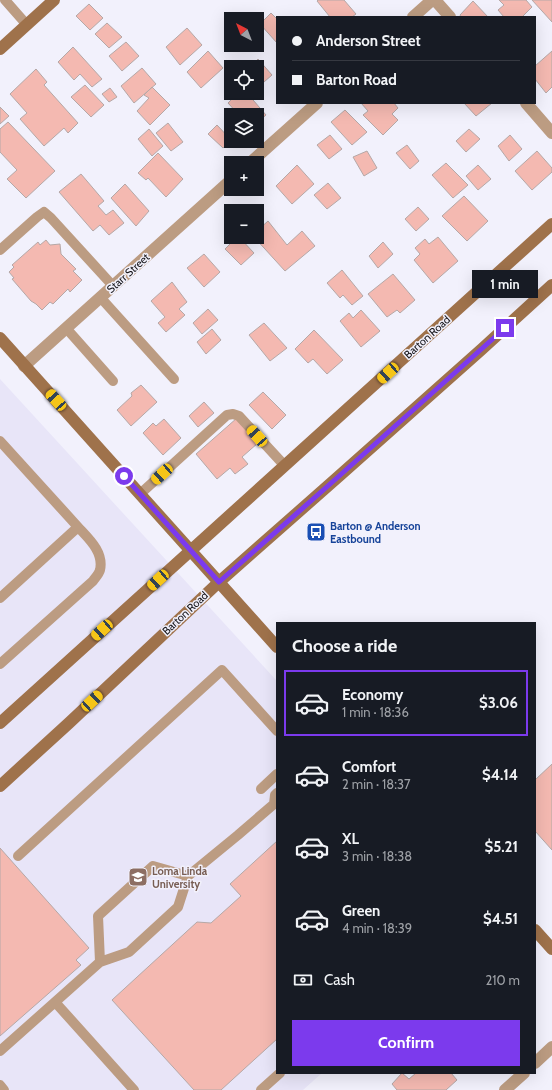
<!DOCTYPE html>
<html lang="en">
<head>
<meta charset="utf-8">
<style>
	body { margin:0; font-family:Cabin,sans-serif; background:#242831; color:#f1f3f6; height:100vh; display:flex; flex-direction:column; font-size:15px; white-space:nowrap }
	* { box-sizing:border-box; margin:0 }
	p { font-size:13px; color:#9ea1a6 }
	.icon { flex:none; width:22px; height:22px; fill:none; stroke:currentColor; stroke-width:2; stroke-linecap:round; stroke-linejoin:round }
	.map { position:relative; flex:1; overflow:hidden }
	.details { position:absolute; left:276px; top:622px; width:260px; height:452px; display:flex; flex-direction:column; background:#171b24; border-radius:0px; box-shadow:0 4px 16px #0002 }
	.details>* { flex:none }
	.guide { position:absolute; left:276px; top:16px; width:260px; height:88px; border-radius:0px; box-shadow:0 4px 16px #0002; display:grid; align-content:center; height:88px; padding:0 16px; background:#171b24 }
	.needle { width:26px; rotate:318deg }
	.fabs { position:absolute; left:224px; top:12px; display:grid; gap:8px }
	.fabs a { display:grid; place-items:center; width:40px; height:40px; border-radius:0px; background:#171b24; box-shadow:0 4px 16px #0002; font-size:20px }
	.end { position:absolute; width:18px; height:18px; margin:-9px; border:5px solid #7c3aed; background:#fff; box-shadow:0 0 0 2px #fff }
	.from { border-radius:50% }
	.bubble { position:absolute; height:28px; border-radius:0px; background:#171b24; box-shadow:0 4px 16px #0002; font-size:13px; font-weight:700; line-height:28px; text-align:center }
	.car { position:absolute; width:12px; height:24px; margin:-12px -6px; border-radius:5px; box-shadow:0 0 3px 1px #0007; background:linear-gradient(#f5c518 24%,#345 0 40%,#f5c518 0 76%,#345 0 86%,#f5c518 0) }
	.guide b { display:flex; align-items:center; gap:14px; height:38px; font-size:15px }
	.guide b+b { border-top:1px solid #363941 }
	.guide i { width:10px; height:10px; background:#f1f3f6 }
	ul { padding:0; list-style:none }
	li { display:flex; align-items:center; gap:12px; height:66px; margin:0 8px 6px; padding:0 8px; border:2px solid transparent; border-radius:0px }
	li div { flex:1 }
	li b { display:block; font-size:15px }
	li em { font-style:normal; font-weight:700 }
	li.active { border-color:#7c3aed }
	li>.icon { width:36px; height:36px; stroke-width:1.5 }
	h2 { padding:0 16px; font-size:18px; line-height:48px }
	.pay { display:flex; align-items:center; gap:10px; height:44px; padding:0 16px; font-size:15px }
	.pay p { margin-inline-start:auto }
	.primary-button { display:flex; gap:8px; margin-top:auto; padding:8px 16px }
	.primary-button a { flex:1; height:46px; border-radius:0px; background:#7c3aed; color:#fff; font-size:16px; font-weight:700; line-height:46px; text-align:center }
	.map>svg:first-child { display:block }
	.built { fill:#e8e5f8 }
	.building { fill:#f4b9b1; stroke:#b5a8a7 }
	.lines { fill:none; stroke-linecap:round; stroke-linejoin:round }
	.lane { stroke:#bc9c82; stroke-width:10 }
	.street { stroke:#bc9c82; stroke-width:12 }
	.secondary { stroke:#9f724b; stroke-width:12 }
	.route { stroke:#7c3aed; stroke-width:5 }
	.labels { text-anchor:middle; stroke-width:3; stroke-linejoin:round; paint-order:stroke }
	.street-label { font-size:11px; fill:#18171b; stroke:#f2f1fc }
	.transit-label { font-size:11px; font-weight:bold; fill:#164399; stroke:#f2f1fc; text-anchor:start }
	.education-label { font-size:11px; font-weight:bold; fill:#785e54; stroke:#f2f1fc; text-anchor:start }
</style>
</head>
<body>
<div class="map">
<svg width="552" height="1090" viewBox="0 0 552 1090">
	<rect width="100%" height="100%" fill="#f2f1fc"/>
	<path class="built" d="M0,379L277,681V1073H322L303,1090H0Z"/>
	<path class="building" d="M318,0H344L356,14L352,17H330L317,1Z
		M499,0H526L532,7L522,17H504L498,10L504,5Z
		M532,0H552V22Z
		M473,1L488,17H461L460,15Z
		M89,4L103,18L90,30L76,16Z
		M271,13L277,19V43L260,24Z
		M107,23L122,37L109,48L95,34Z
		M187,28L202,45L180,65L166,47Z
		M126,42L139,56L122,71L109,56Z
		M73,47L102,79L92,87L80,74L74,80L58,62Z
		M208,51L223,68L201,88L187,72Z
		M552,51V87L546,93L535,79V66Z
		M258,59L272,75L264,82L257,75V67H251Z
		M142,68L156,84L134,103L121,86Z
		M36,69L47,82L44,85L78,123L68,133L64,128L44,146L20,119L27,113L10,94Z
		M85,85L104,105L91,117L71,97Z
		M152,87L170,105L150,125L137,111L149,98L144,95Z
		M110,88L117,97L109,102L102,94Z
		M247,93L266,115L257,123V115H239L228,103L236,95L240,100Z
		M361,103H394L398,108L392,114L398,120L383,135L363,115L368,111Z
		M464,103H492L476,116Z
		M0,107L9,116L0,124Z
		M345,110L367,132L352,145L331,122Z
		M8,122L55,171L26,198L7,179L17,170L0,152V129Z
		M168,123L183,142L171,151L156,133Z
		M217,125L231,140L223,148L208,134Z
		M149,129L163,146L152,156L138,139Z
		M469,129L480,139L466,152L456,141Z
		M330,135L342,149L329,159L317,145Z
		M510,135L522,149L509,161L498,146Z
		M407,145L419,161L410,169L396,153Z
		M367,151L377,168L364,176L353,157Z
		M537,151L552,168V172L532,190L515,171Z
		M158,153L183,179L166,197L148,178L146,180L138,173Z
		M446,163L468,185L453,198L432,175Z
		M297,165L314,184L292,204L276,186Z
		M478,165L491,179L478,190L466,176Z
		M81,174L104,201L98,206L106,215L113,210L124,223L109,235L100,225L93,231L59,192Z
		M328,183L341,198L327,209L314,195Z
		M125,184L149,211L136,226L111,198Z
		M464,196L488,221L467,241L442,216Z
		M418,207L429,219L416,231L405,219Z
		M268,221L287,245L302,231L315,246L285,271L254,237H257V231Z
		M237,237H239L254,253L241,265L225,249Z
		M438,237L458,261L433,283L414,260L420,254L415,248L425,239L429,244Z
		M46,240L50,245L60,244L61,254L76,269L73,271L82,280L70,292L68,289L53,304L50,302L42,310L36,304L31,301L12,279L14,278L9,272L14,267L12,265L38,242L40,245Z
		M383,242L393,254L378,268L369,256Z
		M204,254L220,272L204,287L187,268Z
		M342,270L363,296L352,305L343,295L340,298L327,283Z
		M393,274L415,300L400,313L397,310L387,317L368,294Z
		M172,282L187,302L179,309L185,315L166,332L158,323L165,317L151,301Z
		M208,309L218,320L202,334L193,323Z
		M361,310L380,331L361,347L340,321L349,313L353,318Z
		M264,323L287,348L270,361L249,335Z
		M212,329L221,340L206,354L197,342Z
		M314,330L343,360L327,374L313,359L308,363L295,349Z
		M141,385L157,402L131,426L117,410L132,396L131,393Z
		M263,392L286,415L272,429L249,405Z
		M204,402L214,413L198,427L189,416Z
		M237,418L258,443L242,457L248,464L235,474L230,468L217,479L196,454Z
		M164,419L181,438L163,455L143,433L153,423L156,426Z
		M552,764V850L535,831V780Z
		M277,841V1039L221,1090H194L112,1000L197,922L211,923L241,896L230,884Z
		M0,848L89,948L76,960L81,965L0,1036Z
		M402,1073L409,1079L416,1073H451L457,1080L446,1090H397L392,1084Z"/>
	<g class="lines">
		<path class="lane" d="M5,0L27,25
			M0,250L37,217L44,212L51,218L113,286
			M100,297L174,379
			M66,328L113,381
			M0,441L78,527C89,539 104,552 100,570C99,574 95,578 93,581L0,664
			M140,494L227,415L233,414L239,416L285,466
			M0,598L78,527
			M261,789L277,774
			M277,793L275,795L274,804H277
			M18,856L222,670L277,731
			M188,876L238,835L274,804
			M55,1002L134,1090
			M0,1051L100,962L129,952L178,907L188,876L153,866L98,916L100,962
			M0,1085L4,1090
			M261,1090L280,1073"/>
		<path class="street" d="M435,0L450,17
			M413,17L432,0
			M526,103L552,133
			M250,163L317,103
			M24,366L231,180
			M535,1063L552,1047
			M505,1090L524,1073"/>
		<path class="secondary" d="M0,49L54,0
			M0,338L277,647
			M0,723L552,224
			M0,786L69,723L219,582L338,477L482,349L552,285
			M535,930L552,949"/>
	</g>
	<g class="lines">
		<path class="route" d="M124,476L219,582L338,477L505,328"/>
	</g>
	<defs>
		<symbol id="bus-square" viewBox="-11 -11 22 22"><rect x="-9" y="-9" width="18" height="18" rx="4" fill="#1a4fb4" stroke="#f2f1fc"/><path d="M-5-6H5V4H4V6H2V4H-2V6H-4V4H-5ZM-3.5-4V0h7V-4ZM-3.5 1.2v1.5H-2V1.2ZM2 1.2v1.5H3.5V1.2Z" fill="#fff"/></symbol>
		<symbol id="university-square" viewBox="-11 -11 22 22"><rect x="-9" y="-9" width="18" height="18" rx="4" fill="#8d6e63" stroke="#f2f1fc"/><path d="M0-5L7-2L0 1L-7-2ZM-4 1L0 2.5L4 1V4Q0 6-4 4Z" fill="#fff"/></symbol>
	</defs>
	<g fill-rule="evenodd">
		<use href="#bus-square" x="305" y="521" width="22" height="22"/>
		<use href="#university-square" x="127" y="866" width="22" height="22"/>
	</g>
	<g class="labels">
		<g class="street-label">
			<text transform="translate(128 273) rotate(-42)" y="4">Starr Street</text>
			<text transform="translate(427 337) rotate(-42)" y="4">Barton Road</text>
			<text transform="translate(185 613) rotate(-43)" y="4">Barton Road</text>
		</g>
		<g class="transit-label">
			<text x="330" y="530">Barton @ Anderson<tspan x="330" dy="13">Eastbound</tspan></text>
		</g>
		<g class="education-label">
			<text x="152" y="875">Loma Linda<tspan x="152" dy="13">University</tspan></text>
		</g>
	</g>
</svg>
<div class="fabs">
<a><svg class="needle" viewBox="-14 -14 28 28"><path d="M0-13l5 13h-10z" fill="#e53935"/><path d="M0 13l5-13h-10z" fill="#9ea1a6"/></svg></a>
<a><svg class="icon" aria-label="locate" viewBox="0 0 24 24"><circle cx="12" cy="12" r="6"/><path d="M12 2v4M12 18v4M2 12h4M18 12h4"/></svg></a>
<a><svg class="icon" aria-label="layers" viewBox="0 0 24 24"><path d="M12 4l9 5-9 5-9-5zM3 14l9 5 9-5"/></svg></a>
<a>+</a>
<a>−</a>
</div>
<i class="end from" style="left:124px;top:476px"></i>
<i class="end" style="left:505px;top:328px"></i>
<div class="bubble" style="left:472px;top:270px;width:66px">1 min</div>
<i class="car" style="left:388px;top:373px;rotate:228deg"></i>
<i class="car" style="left:56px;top:400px;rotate:318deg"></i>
<i class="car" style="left:257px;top:436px;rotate:318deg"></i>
<i class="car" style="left:162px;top:474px;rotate:228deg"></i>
<i class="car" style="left:158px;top:580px;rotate:228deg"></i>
<i class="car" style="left:102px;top:630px;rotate:228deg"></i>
<i class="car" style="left:92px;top:701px;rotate:47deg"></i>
<div class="guide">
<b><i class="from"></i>Anderson Street</b>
<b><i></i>Barton Road</b>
</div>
<section class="details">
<h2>Choose a ride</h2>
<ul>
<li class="active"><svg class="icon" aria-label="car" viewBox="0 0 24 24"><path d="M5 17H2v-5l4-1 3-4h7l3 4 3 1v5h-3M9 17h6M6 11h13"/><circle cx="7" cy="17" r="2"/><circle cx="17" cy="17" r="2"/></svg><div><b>Economy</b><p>1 min · 18:36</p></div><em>$3.06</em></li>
<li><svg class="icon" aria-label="car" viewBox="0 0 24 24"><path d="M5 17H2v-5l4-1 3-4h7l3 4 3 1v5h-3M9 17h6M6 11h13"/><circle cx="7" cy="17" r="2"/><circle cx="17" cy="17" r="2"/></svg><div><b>Comfort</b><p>2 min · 18:37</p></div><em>$4.14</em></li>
<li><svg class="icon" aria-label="car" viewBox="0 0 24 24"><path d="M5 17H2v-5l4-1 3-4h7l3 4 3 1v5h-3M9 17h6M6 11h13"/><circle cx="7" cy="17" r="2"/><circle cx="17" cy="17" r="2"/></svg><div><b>XL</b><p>3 min · 18:38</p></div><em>$5.21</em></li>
<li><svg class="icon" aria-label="car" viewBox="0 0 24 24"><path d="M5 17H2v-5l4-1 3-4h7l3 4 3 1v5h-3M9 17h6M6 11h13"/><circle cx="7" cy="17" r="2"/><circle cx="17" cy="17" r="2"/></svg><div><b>Green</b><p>4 min · 18:39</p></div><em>$4.51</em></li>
</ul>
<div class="pay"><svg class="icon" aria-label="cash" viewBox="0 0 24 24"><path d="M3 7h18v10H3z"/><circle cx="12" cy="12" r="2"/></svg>Cash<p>210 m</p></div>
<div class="primary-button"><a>Confirm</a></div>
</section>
</div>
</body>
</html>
